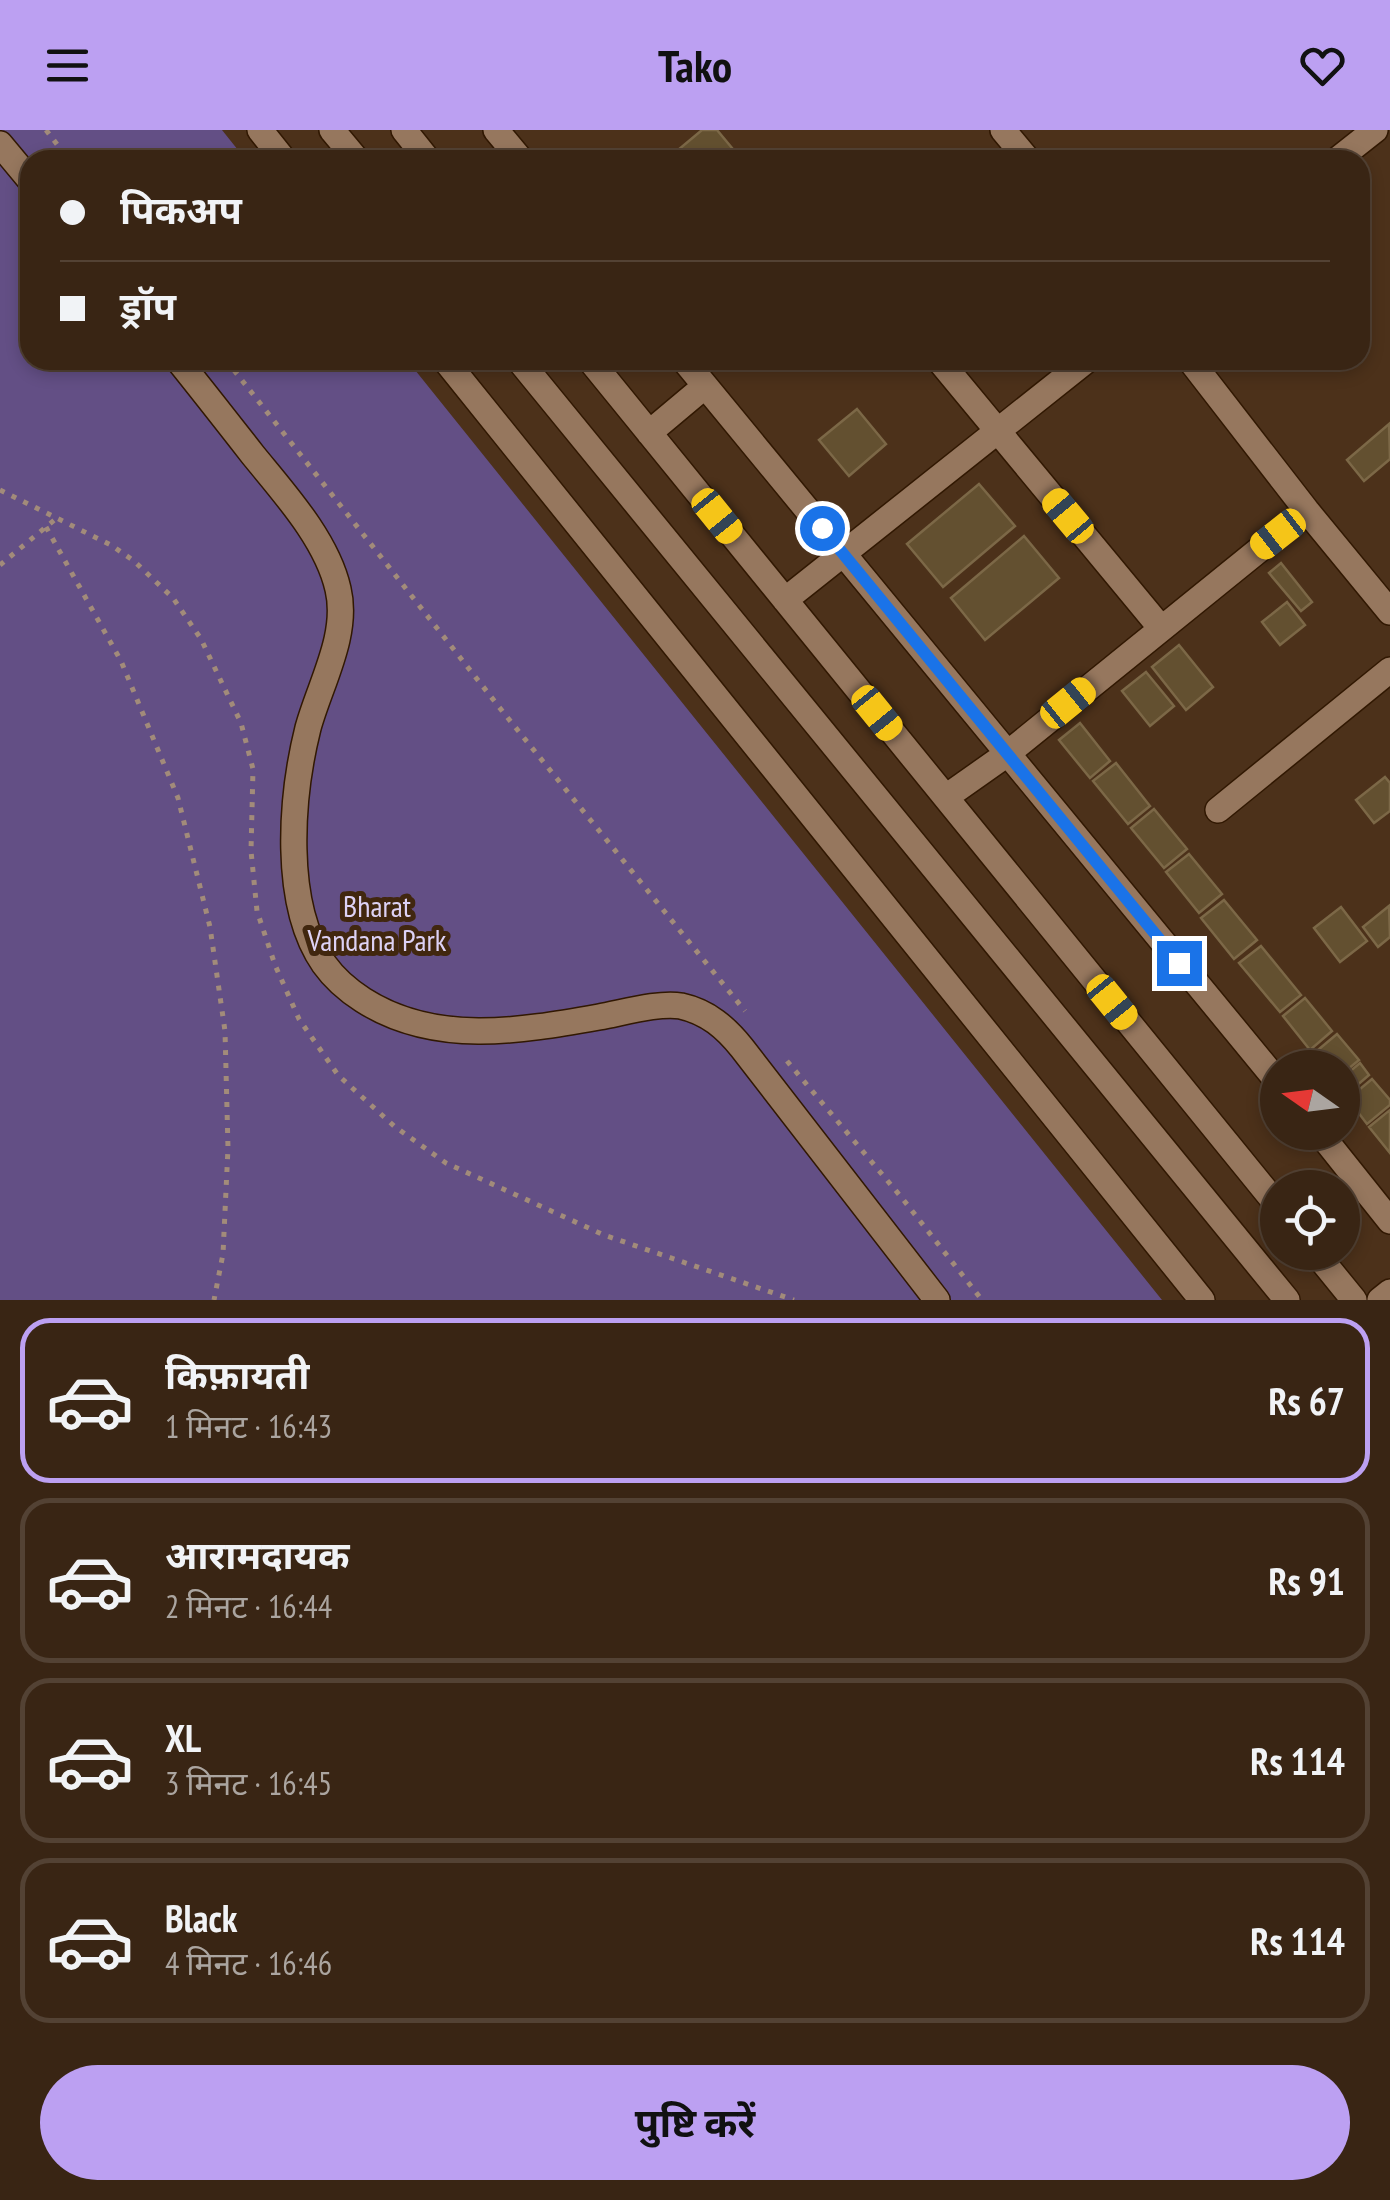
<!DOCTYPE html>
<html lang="hi">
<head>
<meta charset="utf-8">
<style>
	body { margin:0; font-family:"PT Sans Narrow","Noto Sans Devanagari",sans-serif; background:#443122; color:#f1f3f6; height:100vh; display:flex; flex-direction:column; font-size:38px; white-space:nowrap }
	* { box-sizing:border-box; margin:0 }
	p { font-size:32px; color:#aba5a0 }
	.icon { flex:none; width:55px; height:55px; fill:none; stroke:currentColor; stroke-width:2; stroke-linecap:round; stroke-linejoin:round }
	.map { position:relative; height:1170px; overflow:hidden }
	.sheet { display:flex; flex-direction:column; background:#392514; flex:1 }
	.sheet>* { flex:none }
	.top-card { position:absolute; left:20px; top:20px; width:1350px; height:220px; border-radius:30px; box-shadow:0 5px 15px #0003,0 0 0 2px #534234; display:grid; align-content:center; height:220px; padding:0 40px; background:#392514 }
	.needle { width:65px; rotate:284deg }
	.controls { position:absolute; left:1260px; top:920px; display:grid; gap:20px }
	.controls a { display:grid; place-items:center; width:100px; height:100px; border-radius:50%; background:#392514; box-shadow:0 5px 15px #0003,0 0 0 2px #534234; font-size:50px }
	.end { position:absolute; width:45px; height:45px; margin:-22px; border:12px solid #1a73e8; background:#fff; box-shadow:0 0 0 5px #fff }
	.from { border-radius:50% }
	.car { position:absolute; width:30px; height:60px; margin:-30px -15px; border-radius:12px; box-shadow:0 0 8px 2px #0007; background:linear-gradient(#f5c518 24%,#345 0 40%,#f5c518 0 76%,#345 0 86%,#f5c518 0) }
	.top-card b { display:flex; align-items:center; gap:35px; height:95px; font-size:38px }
	.top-card b+b { border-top:2px solid #534234 }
	.top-card i { width:25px; height:25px; background:#f1f3f6 }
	ul { padding:18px 0 0; list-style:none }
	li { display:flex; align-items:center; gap:30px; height:165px; margin:0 20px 15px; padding:0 20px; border:5px solid #534234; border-radius:30px }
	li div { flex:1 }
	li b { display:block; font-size:38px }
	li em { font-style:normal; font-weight:700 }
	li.active { border-color:#bca0f2 }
	li>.icon { width:90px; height:90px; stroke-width:1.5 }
	.action { display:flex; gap:20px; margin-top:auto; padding:20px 40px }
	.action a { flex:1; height:115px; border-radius:60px; background:#bca0f2; color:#111; font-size:40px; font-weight:700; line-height:115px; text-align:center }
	header { display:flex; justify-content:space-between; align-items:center; height:130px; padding:0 40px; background:#bca0f2; color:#111; font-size:45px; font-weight:700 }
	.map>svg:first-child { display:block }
	.green { fill:#634f85 }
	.building { fill:#635030; stroke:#7c6847; stroke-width:2.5 }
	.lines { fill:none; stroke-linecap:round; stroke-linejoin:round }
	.minor-casing { stroke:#311802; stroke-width:28 }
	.path { stroke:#a28b7a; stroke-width:5; stroke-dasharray:5 8; stroke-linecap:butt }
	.minor { stroke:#96775e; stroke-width:25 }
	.route { stroke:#1a73e8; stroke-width:12 }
	.labels { text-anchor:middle; stroke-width:10; stroke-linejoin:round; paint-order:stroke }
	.park-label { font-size:30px; fill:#ddd2f5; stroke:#41270f }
</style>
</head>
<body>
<header><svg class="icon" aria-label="menu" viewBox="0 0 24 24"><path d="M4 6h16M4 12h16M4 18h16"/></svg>Tako<svg class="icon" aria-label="heart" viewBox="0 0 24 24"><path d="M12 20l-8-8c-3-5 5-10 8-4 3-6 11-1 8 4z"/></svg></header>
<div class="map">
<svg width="1390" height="1170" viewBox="0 0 1390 1170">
	<rect width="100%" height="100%" fill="#4c311a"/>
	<path class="green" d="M0,0H222L246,30H30V230H407L1162,1170H0Z"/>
	<path class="building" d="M702,0H717L742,30H666Z
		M857,279L886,314L849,346L819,310Z
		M1389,294L1390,329L1364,351L1347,330Z
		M979,354L1015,396L943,457L907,414Z
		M1024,406L1059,448L985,510L951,468Z
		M1281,433L1312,472L1301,481L1269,443Z
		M1287,472L1305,495L1280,515L1262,492Z
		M1179,515L1213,557L1186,580L1152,537Z
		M1146,542L1174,576L1150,596L1122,561Z
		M1080,593L1110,631L1090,648L1059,610Z
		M1116,633L1150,676L1128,694L1093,651Z
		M1385,647L1390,653V681L1374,693L1356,670Z
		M1154,679L1187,719L1164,738L1131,698Z
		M1189,724L1222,764L1199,783L1166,742Z
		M1224,770L1257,810L1234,829L1201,788Z
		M1389,776L1390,807L1378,817L1363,797Z
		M1341,777L1367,811L1340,832L1314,798Z
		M1261,816L1301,865L1280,882L1239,833Z
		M1305,868L1332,901L1310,920L1283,886Z
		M1337,904L1359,930L1342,944V938H1322L1312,925Z
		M1360,933L1369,945L1347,964L1342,958V948Z
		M1372,949L1390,970V975L1367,994L1348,969Z
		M1390,980V1023L1369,997Z"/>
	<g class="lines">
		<defs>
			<path id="minor" d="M260,0L284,30
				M332,0L357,30
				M404,0L428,30
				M496,0L521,30
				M1003,0L1028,30
				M0,14L30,50
				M1337,30L1375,0
				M178,230C203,261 228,293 253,325C284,363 327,410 338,459C349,505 320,554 308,598C291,666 282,774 324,834C334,848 349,861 363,870C435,916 520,901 599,887C622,883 659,872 681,876C708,882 726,898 742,918L937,1170
				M445,230L1202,1170
				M519,230L1287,1170
				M590,230L1278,1076
				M684,230L1278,952
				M939,230L1160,497
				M1190,230L1307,381L1390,482
				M649,303L705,256
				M785,470L1087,230
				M946,667L1007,624L1307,381
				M1218,680L1390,540
				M1319,1002L1390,1091
				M1315,1122L1354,1170
				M1380,1170L1390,1162"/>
		</defs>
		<use href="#minor" class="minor-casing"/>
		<path class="path" d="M46,0L69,30
			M226,230L503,582L745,881
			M0,360L111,415L134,431L173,468L201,509L241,593L253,639L251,721L257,781L275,835L299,889L338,945L394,996L446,1033L604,1105L794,1170
			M46,397L121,531L178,668L210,797L225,901L228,1018L223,1124L214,1170
			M0,435L58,387
			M787,931L902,1068L982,1170"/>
		<use href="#minor" class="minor"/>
	</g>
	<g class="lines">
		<path class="route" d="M822,398L1179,833"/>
	</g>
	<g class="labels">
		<g class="park-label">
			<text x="377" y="787">Bharat<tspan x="377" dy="34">Vandana Park</tspan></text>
		</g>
	</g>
</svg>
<div class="controls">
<a><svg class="needle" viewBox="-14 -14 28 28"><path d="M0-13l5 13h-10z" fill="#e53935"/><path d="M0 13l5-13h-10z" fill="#aba5a0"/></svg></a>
<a><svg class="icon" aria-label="locate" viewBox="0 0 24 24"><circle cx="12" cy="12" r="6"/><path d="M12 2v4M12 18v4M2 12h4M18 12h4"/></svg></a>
</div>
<i class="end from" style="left:822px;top:398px"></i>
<i class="end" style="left:1179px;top:833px"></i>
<i class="car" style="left:717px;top:386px;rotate:141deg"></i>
<i class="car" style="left:1068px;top:386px;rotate:320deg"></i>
<i class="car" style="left:1278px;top:404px;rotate:232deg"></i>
<i class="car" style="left:1068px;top:573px;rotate:51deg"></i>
<i class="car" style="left:877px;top:583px;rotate:141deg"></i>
<i class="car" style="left:1112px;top:872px;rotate:141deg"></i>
<div class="top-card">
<b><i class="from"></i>पिकअप</b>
<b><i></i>ड्रॉप</b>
</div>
</div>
<section class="sheet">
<ul>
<li class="active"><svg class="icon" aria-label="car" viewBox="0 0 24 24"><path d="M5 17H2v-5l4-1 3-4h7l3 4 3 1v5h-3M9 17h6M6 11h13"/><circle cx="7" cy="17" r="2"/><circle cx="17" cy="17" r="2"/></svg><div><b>किफ़ायती</b><p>1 मिनट · 16:43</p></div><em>Rs 67</em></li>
<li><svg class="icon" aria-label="car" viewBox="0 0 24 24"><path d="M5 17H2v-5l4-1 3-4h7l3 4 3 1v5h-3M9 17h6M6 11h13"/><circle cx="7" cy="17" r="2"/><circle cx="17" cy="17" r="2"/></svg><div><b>आरामदायक</b><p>2 मिनट · 16:44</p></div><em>Rs 91</em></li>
<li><svg class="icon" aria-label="car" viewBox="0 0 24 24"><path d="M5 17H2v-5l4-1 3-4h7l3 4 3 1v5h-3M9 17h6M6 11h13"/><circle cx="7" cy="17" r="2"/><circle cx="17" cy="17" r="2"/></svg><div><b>XL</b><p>3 मिनट · 16:45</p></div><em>Rs 114</em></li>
<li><svg class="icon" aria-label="car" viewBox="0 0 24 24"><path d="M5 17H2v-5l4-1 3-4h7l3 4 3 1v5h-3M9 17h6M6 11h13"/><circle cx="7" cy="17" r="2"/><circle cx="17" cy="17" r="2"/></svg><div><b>Black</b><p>4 मिनट · 16:46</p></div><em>Rs 114</em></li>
</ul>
<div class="action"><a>पुष्टि करें</a></div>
</section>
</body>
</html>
